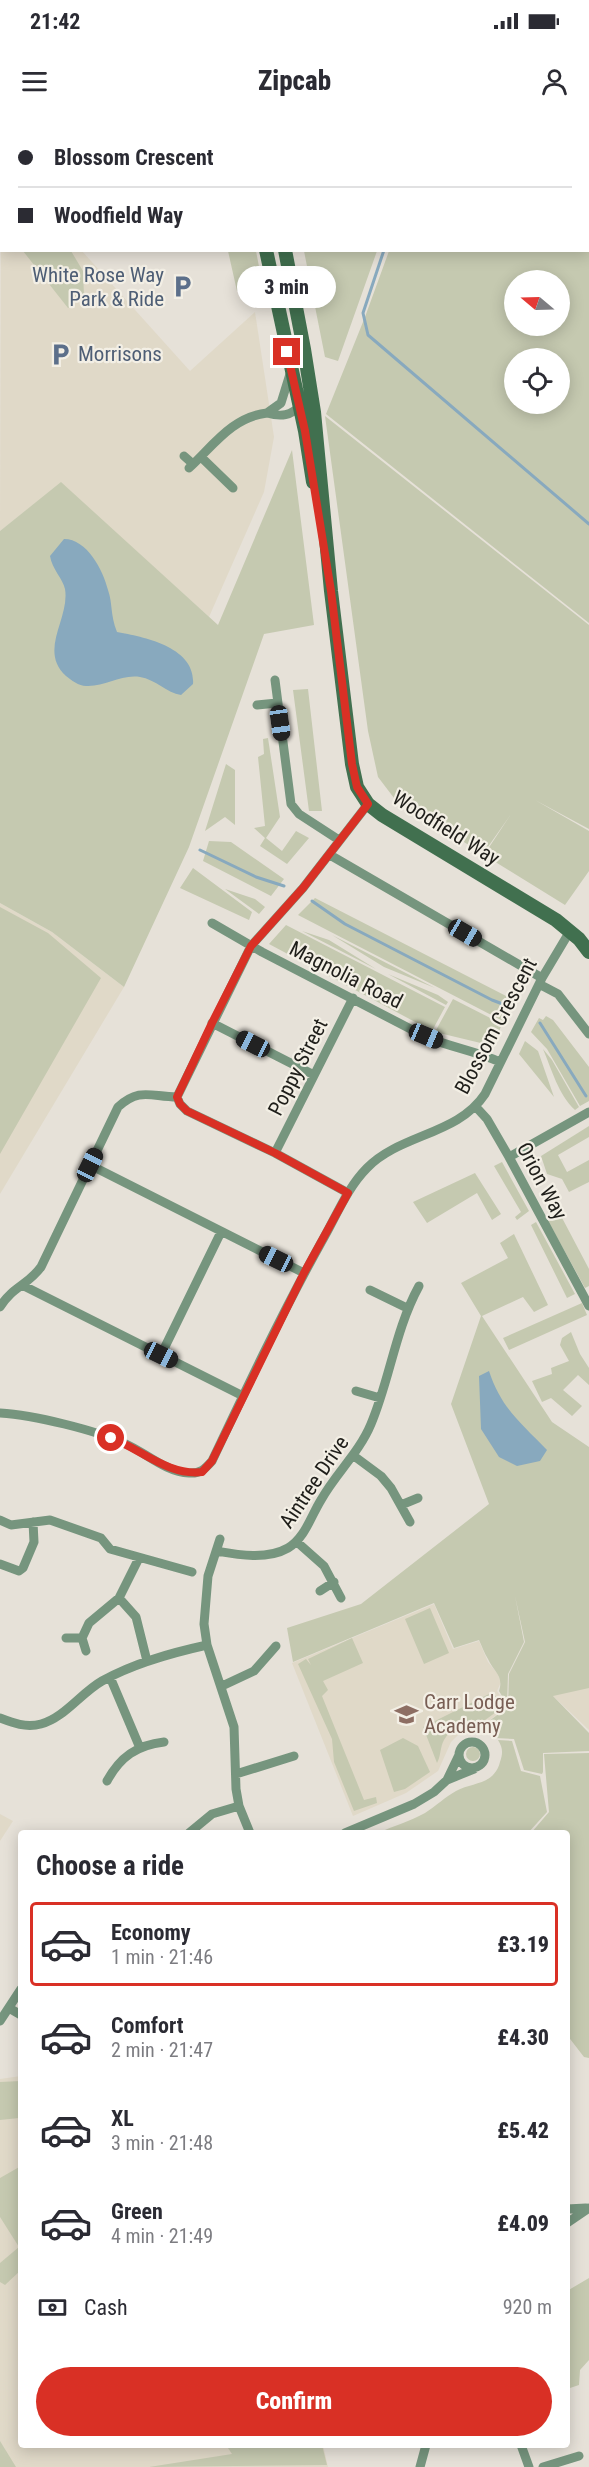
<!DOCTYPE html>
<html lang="en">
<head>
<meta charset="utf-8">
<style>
	body { margin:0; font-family:"Roboto Condensed",sans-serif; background:#f7f7f7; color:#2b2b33; height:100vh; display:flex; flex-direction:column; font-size:22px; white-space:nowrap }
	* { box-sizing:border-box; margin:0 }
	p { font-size:20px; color:#7c7c81 }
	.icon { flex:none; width:33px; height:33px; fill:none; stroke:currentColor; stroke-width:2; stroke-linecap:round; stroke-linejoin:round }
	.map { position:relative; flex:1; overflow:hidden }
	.details { position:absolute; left:18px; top:1710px; width:552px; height:618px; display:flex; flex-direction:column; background:#fff; border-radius:6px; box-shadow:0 3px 15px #0003 }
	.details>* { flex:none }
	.guide { position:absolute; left:0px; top:0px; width:590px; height:132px; box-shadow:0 3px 15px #0003; display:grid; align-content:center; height:132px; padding:0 18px; background:#fff }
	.needle { width:39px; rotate:289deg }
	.tools { position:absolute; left:504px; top:150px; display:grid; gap:12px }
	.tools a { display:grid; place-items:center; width:66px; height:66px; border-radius:50%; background:#fff; box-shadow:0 3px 15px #0003; font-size:30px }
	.end { position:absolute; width:27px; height:27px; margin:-14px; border:8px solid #d93025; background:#fff; box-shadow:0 0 0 3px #fff }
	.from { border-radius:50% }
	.bubble { position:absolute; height:42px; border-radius:21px; background:#fff; box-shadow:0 3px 15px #0003; font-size:20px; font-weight:800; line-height:42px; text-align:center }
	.car { position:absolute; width:18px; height:36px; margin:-18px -9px; border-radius:8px; box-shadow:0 0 4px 2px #0007; background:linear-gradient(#222 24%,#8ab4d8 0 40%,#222 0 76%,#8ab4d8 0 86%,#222 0) }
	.guide b { display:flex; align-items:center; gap:21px; height:57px; font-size:22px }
	.guide b+b { border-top:2px solid #e1e1e2 }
	.guide i { width:15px; height:15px; background:#2b2b33 }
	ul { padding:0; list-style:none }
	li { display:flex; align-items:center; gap:18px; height:84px; margin:0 12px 9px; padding:0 6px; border:3px solid transparent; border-radius:6px }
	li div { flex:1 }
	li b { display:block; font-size:22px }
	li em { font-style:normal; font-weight:800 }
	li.current { border-color:#d93025 }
	li>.icon { width:54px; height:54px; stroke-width:1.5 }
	h2 { padding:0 18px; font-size:27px; line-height:72px }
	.pay { display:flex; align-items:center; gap:15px; height:66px; padding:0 18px; font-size:22px }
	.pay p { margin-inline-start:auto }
	.button { display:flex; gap:12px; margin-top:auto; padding:12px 18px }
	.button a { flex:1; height:69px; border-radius:36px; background:#d93025; color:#fff; font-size:24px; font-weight:800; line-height:69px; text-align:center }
	.status { display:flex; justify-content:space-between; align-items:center; height:42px; padding:0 30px; background:#fff; direction:ltr }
	.status svg { height:16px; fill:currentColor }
	header { display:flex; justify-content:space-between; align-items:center; height:78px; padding:0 18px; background:#fff; font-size:27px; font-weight:800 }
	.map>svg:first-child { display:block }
	.built { fill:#e0d9c8 }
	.green { fill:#c5c9b0; fill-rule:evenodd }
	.water { fill:#88a9be }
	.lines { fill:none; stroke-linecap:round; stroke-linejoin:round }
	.stream { stroke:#88a9be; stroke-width:3 }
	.street { stroke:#76957e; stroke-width:9 }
	.secondary { stroke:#41704f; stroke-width:14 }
	.route { stroke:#d93025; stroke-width:8 }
	.labels { text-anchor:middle; stroke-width:4.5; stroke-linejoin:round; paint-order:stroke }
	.service-label { font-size:21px; fill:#4e5e75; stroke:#f3efe5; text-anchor:end }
	.street-label { font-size:21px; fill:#1f1e1a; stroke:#f3efe5 }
	.education-label { font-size:21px; fill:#785e54; stroke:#f3efe5; text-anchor:start }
</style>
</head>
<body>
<div class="status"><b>21:42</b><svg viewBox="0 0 49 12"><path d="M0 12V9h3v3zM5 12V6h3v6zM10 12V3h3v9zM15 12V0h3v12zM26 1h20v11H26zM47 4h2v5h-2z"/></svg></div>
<header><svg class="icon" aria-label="menu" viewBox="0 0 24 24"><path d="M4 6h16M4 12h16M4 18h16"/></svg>Zipcab<svg class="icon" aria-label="person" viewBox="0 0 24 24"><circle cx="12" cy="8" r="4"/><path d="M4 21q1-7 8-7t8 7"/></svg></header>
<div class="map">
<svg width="589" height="2347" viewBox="0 0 589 2347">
	<rect width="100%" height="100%" fill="#e6e1d8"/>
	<path class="built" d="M1,62L2,130L82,131L190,251L255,192L274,317L264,372L209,497L61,363L0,411Z
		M0,783L52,812L124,867L0,1074Z
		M434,1484L453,1529L479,1521L488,1542L497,1553L501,1562L497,1571L508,1587L478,1608L463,1610L451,1622L438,1651L406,1673L353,1696L292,1543Z
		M589,1566V1610L552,1575Z
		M0,1694L13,1701L0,1721Z
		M21,1956V2325H323L328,2347H0V1959Z"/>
	<path class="green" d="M0,0H125L2,2L0,33Z
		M279,0H422L278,1Z
		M435,0H589V503L326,294L365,197L389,131L588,130V2ZM560,160V206H514V160ZM514,238H560V284H514Z
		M23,131H71L83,151L84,176L68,188Z
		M228,131H256L262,162L237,171Z
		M304,131H377L338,241L325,237Z
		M325,296L589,505V709L535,680L589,711V751L565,785L484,735L511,694L483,734L394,678L378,657L368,611Z
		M292,330L314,505L264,514L189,727L124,867L52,812L0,783V411L61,362L218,505Z
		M308,569L322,691H309L293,570Z
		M268,618L280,697L266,718L282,731L296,711L309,718L287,744L260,726L265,718L254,708L265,706L258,637L264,634L263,619Z
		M226,644L235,650V705L225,697L205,711Z
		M209,721L231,722L284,759L271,776L203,741Z
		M193,748L252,792L249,800L180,768Z
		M225,769L255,779L265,787L259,794Z
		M315,778L514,880L503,901L298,795Z
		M0,787L48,813L101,858L0,1034Z
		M286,805L445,887L432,911L269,824Z
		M302,811L329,820L376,849Z
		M332,815L435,868L384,847Z
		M388,854L438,875L448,882L446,885Z
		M453,879L502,904L495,921L489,925L435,912Z
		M546,896L553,900L589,947V981L580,986L547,929L531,912L539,898L543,900Z
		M525,921L538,931L554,977L519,934Z
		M543,929L552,940L579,987L575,990C558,974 552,950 543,929Z
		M589,1006V1017L558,1035L567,1052L589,1040V1062L569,1072L562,1059L547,1054L541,1036Z
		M502,1042L529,1091L517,1100L515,1097L521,1092L494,1046Z
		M475,1053L501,1094L492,1100L477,1073L427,1103L413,1082Z
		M560,1094L589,1149V1166L585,1168L548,1101Z
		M536,1102L575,1174L567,1178L531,1105Z
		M514,1114L548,1185L534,1192L523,1177L482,1196L552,1302L589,1327V1568L553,1576L589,1613V1631L543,1633V1652L542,1654L524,1650L514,1619L496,1618L489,1601L508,1587L509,1554L525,1522L515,1476L524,1522L508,1554L507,1584L499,1571C504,1556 494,1552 488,1539C484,1533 482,1526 479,1520L454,1528L434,1483L293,1542L287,1508L361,1484L489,1384L451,1284L481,1196L461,1163L508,1138L500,1123Z
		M582,1183L587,1195L509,1230L503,1218Z
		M571,1212L580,1234L589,1248V1265L578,1255L563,1270L582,1286L572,1296L551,1278L542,1282L532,1261L552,1254L551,1248L569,1241L560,1225L562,1218Z
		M430,1488L449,1533L424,1544L405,1499Z
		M352,1518L363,1543L323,1561L328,1570L322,1576L364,1680L376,1677L377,1683L354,1691L334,1642L332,1619L298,1544L306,1539L311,1545L308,1539Z
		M493,1572L503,1587L481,1603C466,1601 452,1607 444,1620C440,1627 441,1636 437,1643L423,1607Z
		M403,1618L418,1626L430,1652L405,1669L394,1672L380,1630Z
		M498,1620L512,1621L521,1651L540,1656L547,1692L528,1713H378C393,1706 411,1701 425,1693C436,1686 445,1677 456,1671C473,1662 494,1665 500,1642C503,1633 503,1628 498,1620Z
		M466 1634a7 7 0 1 1 14 0a7 7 0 1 1-14 0Z
		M589,1633V1938L584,1937L567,1915V1713H531L549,1692L544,1634Z
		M21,1961V2000L19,1998L0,2000V1962Z
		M21,2046V2150L5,2165L0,2162V2143L19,2127L0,2097V2058Z
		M589,2158V2240L580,2250L579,2265L567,2269V2171Z
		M0,2321L16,2347H0Z
		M226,2325H322L327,2345L149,2347L232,2334Z"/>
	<path class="water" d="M64,419C87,419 103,450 108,470C113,485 110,494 117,512C144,517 196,527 193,564L181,575C167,573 155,559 140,557C121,554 105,567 86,566C79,566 71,560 66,556C38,530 70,499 65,469C63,459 52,449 50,436Z
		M489,1251C501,1288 521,1303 547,1330L540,1341L517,1346L499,1337L481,1309L479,1256Z"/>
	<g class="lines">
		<path class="stream" d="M429,2V0
			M384,130L363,193L368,215L589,404
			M200,730L256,757L284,766
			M312,781L345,804L492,880L508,886
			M540,903L586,976"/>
		<path class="street" d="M147,2L151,0
			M0,44H2
			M290,254L281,283L267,293C281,297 291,296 301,285
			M184,336L193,344
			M201,337L233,368
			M189,348C213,326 232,297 267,293
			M275,560L291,684L299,694L339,720
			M257,585L277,583
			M330,735L542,858
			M212,803L262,832L426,917C450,927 476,931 500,942
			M539,864L558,874L589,914
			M212,903L314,955
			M476,987L487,999L509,1037L589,1186
			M275,1033L353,878
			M509,1037L589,992
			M90,1045L304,1153
			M348,1073L275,1033L187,991L180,984L177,977L251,826L303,768L368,684
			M22,1165L243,1276
			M370,1170L407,1188
			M0,1187C12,1167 28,1165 41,1147L118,987C140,967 151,977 177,977
			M161,1235L221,1112
			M356,1271L380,1278
			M0,1293C34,1295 95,1310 126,1324C146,1333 166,1352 189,1353C200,1354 205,1349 212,1341C247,1267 282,1193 322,1121C336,1097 347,1068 367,1048C400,1014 458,1015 485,974L542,858L570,811
			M354,1336L381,1356L391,1368L410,1402
			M401,1385L418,1378
			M0,1400L11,1405L50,1400L101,1418L110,1429L192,1452
			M220,1419L208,1456L204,1504L207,1525L234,1607L236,1669L239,1686L250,1713
			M297,1422L324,1446L341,1478
			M216,1431C239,1435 267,1440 288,1428C305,1418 311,1396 321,1380C336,1353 359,1333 371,1304C390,1259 395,1210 419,1166
			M0,1444L19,1451L23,1448L34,1422L33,1402
			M320,1471L334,1462
			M119,1478L136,1497L147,1541
			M66,1518H82L86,1531
			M82,1518L89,1503L119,1478L139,1438
			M110,1557L140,1628
			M222,1566L254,1551L276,1526
			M0,1598C13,1603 26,1608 41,1604C64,1598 81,1573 102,1561C134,1543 171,1533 207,1525
			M459 1635a13 13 0 1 1 26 0a13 13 0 1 1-26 0Z
			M459,1635L447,1660L474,1649
			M236,1654L294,1636
			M107,1661C120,1637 137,1625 164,1622
			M189,1713L212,1694L239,1686
			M345,1713L414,1684L434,1672L447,1660
			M9,1888L21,1895
			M0,1901L21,1869
			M567,2089L586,2088
			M567,2103L589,2088
			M521,2325L529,2347
			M420,2347L426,2325
			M543,2347L579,2336"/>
		<path class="secondary" d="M215,0L218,2
			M258,0V2
			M239,2L244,0
			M266,130L305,311L313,362
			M285,130L304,229L314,292L331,471L352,644L357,667L368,684L382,695L556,800L579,819L589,832"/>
	</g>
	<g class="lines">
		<path class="route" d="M111,1318C141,1329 168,1356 202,1352L212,1341L304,1153L348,1073L275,1033L187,991L180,984L177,977L212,903L251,826L303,768L368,684L357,667L352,644L331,471L305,311L287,232"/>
	</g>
	<defs>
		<symbol id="parking-bare" viewBox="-9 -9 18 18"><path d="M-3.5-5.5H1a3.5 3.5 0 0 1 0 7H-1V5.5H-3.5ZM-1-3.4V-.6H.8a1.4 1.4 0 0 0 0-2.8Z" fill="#5c6f8a" stroke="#f3efe5" stroke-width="2.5" paint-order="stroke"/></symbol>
		<symbol id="school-bare" viewBox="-9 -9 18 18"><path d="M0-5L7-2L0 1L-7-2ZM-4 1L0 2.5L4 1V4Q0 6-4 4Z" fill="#8d6e63" stroke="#f3efe5" stroke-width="2.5" paint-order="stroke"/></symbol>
	</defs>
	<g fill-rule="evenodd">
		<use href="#parking-bare" x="166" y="150" width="33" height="33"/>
		<use href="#parking-bare" x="44" y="218" width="33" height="33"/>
		<use href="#school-bare" x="390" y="1578" width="33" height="33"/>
	</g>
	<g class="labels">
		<g class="service-label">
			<text x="164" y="162">White Rose Way<tspan x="164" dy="24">Park &amp; Ride</tspan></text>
			<text x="78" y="241" text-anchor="start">Morrisons</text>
		</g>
		<g class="street-label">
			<text transform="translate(446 708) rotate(32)" y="7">Woodfield Way</text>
			<text transform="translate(346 855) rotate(27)" y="7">Magnolia Road</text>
			<text transform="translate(496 906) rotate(-62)" y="7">Blossom Crescent</text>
			<text transform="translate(298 947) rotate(-63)" y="7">Poppy Street</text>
			<text transform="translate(542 1061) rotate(62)" y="7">Orion Way</text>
			<text transform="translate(314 1362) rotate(-56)" y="7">Aintree Drive</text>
		</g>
		<g class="education-label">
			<text x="424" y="1589">Carr Lodge<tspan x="424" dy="24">Academy</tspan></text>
		</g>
	</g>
</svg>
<div class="tools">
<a><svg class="needle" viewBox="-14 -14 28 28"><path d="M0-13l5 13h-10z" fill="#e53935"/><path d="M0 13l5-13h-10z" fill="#7c7c81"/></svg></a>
<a><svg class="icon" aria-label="locate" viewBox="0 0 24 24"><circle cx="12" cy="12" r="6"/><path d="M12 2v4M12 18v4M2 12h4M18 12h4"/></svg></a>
</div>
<i class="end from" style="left:111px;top:1318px"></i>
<i class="end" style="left:287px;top:232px"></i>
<div class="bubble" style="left:237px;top:146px;width:99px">3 min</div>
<i class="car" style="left:280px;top:603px;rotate:172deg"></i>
<i class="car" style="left:465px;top:813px;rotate:120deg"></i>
<i class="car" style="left:426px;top:916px;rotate:113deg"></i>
<i class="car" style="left:253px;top:924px;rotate:297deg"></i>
<i class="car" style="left:90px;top:1045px;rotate:26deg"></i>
<i class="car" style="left:276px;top:1139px;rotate:296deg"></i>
<i class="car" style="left:161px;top:1235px;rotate:116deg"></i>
<div class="guide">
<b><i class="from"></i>Blossom Crescent</b>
<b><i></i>Woodfield Way</b>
</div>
<section class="details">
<h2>Choose a ride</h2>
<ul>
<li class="current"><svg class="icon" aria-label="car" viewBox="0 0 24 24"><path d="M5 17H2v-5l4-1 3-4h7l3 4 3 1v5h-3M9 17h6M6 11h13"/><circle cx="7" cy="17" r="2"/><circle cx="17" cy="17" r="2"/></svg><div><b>Economy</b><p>1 min · 21:46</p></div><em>£3.19</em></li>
<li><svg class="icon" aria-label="car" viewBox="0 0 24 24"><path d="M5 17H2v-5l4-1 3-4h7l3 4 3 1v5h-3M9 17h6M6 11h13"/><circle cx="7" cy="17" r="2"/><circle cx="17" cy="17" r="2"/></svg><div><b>Comfort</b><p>2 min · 21:47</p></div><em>£4.30</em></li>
<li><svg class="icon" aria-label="car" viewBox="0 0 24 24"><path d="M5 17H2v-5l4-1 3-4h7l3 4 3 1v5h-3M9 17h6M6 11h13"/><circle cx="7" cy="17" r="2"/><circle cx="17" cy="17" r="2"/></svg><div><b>XL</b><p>3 min · 21:48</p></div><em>£5.42</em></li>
<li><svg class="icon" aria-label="car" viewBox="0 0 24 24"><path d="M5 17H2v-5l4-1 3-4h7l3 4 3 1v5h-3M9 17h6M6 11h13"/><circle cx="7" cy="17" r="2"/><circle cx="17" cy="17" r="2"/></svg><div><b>Green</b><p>4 min · 21:49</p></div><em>£4.09</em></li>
</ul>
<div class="pay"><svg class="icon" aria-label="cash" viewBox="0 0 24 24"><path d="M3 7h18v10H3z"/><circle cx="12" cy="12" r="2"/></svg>Cash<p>920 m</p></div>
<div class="button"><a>Confirm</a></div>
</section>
</div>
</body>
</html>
